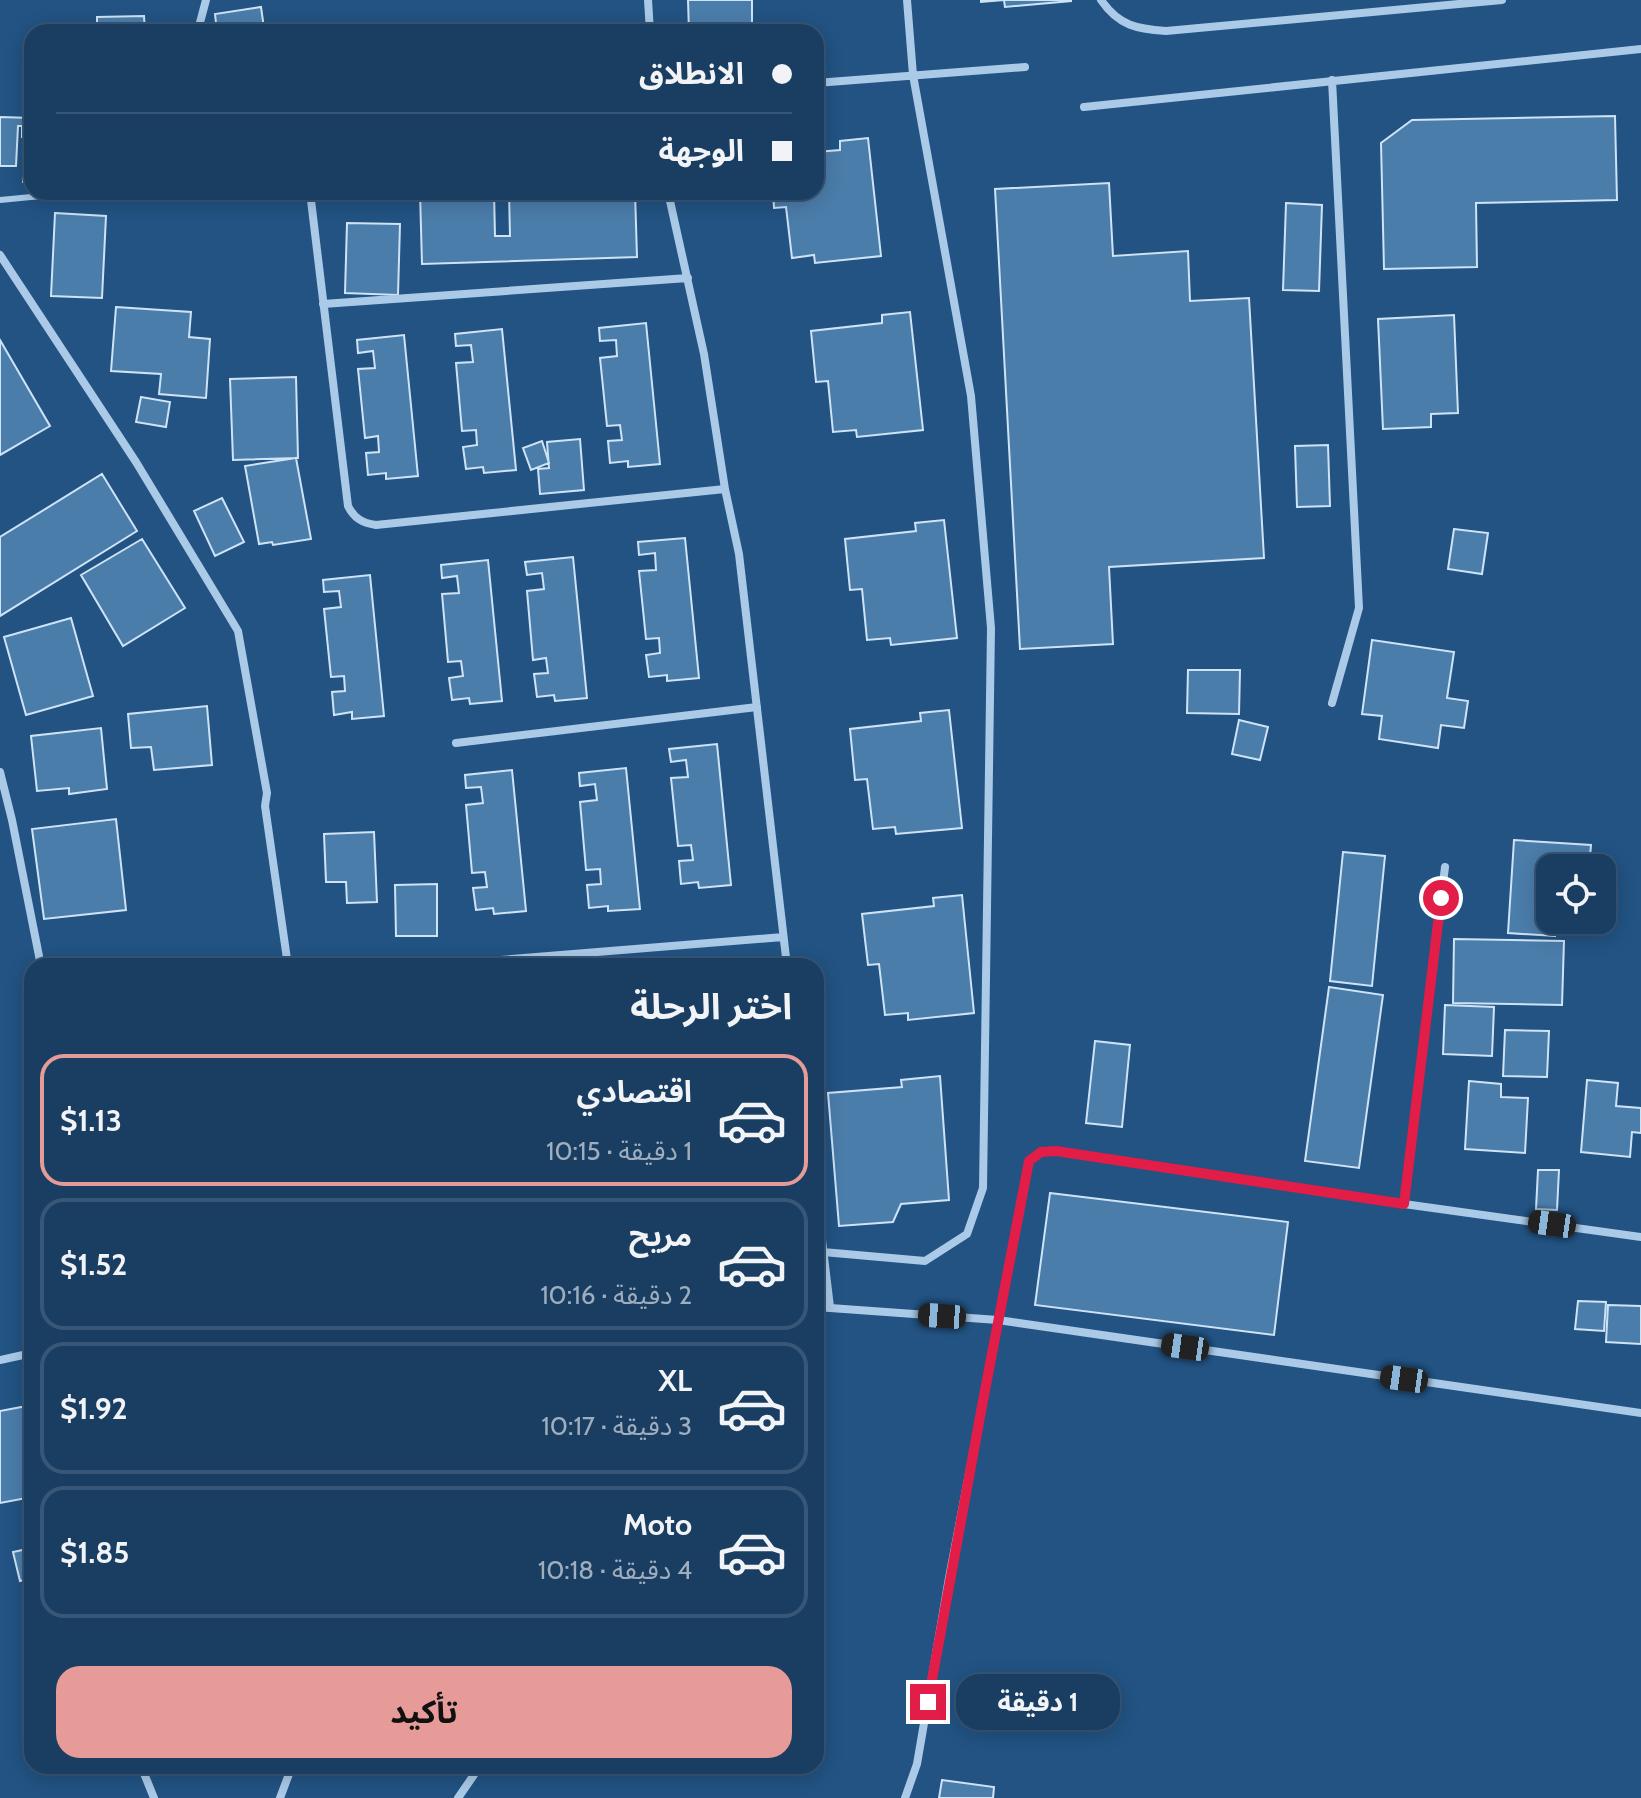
<!DOCTYPE html>
<html lang="ar">
<head>
<meta charset="utf-8">
<style>
	body { margin:0; font-family:Cabin,"Noto Sans Arabic",sans-serif; background:#27496b; color:#f1f3f6; direction:rtl; height:100vh; display:flex; flex-direction:column; font-size:30px; white-space:nowrap }
	* { box-sizing:border-box; margin:0 }
	p { font-size:26px; color:#9faebe }
	.icon { flex:none; width:44px; height:44px; fill:none; stroke:currentColor; stroke-width:2; stroke-linecap:round; stroke-linejoin:round }
	.map { position:relative; flex:1; overflow:hidden; direction:ltr }
	.drawer { position:absolute; left:24px; top:958px; width:800px; height:816px; display:flex; flex-direction:column; background:#1a3e62; border-radius:24px; box-shadow:0 4px 20px #0003,0 0 0 2px #385777; direction:rtl }
	.drawer>* { flex:none }
	.top-card { position:absolute; left:24px; top:24px; width:800px; height:176px; border-radius:24px; box-shadow:0 4px 20px #0003,0 0 0 2px #385777; direction:rtl; display:grid; align-content:center; height:176px; padding:0 32px; background:#1a3e62 }
	.buttons { position:absolute; left:1536px; top:854px; display:grid; gap:16px }
	.buttons a { display:grid; place-items:center; width:80px; height:80px; border-radius:16px; background:#1a3e62; box-shadow:0 4px 20px #0003,0 0 0 2px #385777; font-size:40px }
	.end { position:absolute; width:36px; height:36px; margin:-18px; border:10px solid #e11d48; background:#fff; box-shadow:0 0 0 4px #fff }
	.from { border-radius:50% }
	.bubble { position:absolute; height:56px; border-radius:24px; background:#1a3e62; box-shadow:0 4px 20px #0003,0 0 0 2px #385777; font-size:26px; font-weight:700; line-height:56px; text-align:center; direction:rtl }
	.car { position:absolute; width:24px; height:48px; margin:-24px -12px; border-radius:10px; box-shadow:0 0 6px 2px #0007; background:linear-gradient(#222 24%,#8ab4d8 0 40%,#222 0 76%,#8ab4d8 0 86%,#222 0) }
	.top-card b { display:flex; align-items:center; gap:28px; height:76px; font-size:30px }
	.top-card b+b { border-top:2px solid #385777 }
	.top-card i { width:20px; height:20px; background:#f1f3f6 }
	ul { padding:0; list-style:none }
	li { display:flex; align-items:center; gap:24px; height:132px; margin:0 16px 12px; padding:0 16px; border:4px solid #385777; border-radius:24px }
	li div { flex:1 }
	li b { display:block; font-size:30px }
	li em { font-style:normal; font-weight:700 }
	li.current { border-color:#e69b98 }
	li>.icon { width:72px; height:72px; stroke-width:1.5 }
	h2 { padding:0 32px; font-size:36px; line-height:96px }
	.primary-button { display:flex; gap:16px; margin-top:auto; padding:16px 32px }
	.primary-button a { flex:1; height:92px; border-radius:24px; background:#e69b98; color:#111; font-size:32px; font-weight:700; line-height:92px; text-align:center }
	.map>svg:first-child { display:block }
	.building { fill:#4b7dab; stroke:#cee3f6; stroke-width:2 }
	.lines { fill:none; stroke-linecap:round; stroke-linejoin:round }
	.lane { stroke:#aacae8; stroke-width:6 }
	.street { stroke:#aacae8; stroke-width:8 }
	.route { stroke:#e11d48; stroke-width:10 }
</style>
</head>
<body>
<div class="map">
<svg width="1641" height="1798" viewBox="0 0 1641 1798">
	<rect width="100%" height="100%" fill="#225383"/>
	<path class="building" d="M688,0H752V32H689Z
		M981,0H1071V1L1005,7L1004,0L981,2Z
		M261,7L264,28L278,26L279,32H217L215,14Z
		M144,16L145,32H75H97V17Z
		M1615,116L1617,200L1476,203L1477,267L1384,269L1381,143L1412,120Z
		M0,117L32,118V137H22V126H18L16,166H0Z
		M868,138L881,256L815,263L814,255L792,258L786,207L774,208L773,192H816V152L840,150V141Z
		M23,147H29V155H32V182H23Z
		M1109,183L1113,256L1188,251L1190,301L1249,298L1264,558L1109,567L1113,644L1020,649L995,189Z
		M420,192H494L495,236H510L509,192H635L637,257L422,264Z
		M1286,203L1322,205L1319,291L1283,290Z
		M55,213L106,216L102,298L51,296Z
		M347,223L400,224L398,295L345,293Z
		M116,307L191,312L189,337L210,339L206,398L159,394L161,374L111,371Z
		M910,312L923,430L857,437L856,430L833,432L828,381L816,382L811,331L882,323V315Z
		M1454,315L1458,413L1431,414V427L1383,429L1378,319Z
		M646,323L660,464L628,467V461L610,463L608,441L622,440L620,425L607,426L600,358L617,356L616,340L600,341L599,328Z
		M502,329L516,470L484,473L483,467L466,469L463,447L477,445L476,430L462,431L456,363L473,362L471,345L456,346L455,334Z
		M404,335L418,476L386,479V473L368,475L366,453L379,452L378,436L365,438L358,369L375,368L373,351L358,353L357,340Z
		M0,340L50,426L0,455Z
		M296,377L298,458L233,460L230,379Z
		M141,397L170,402L166,427L136,422Z
		M580,439L584,490L540,494L538,469L549,468L547,442Z
		M542,441L549,463L531,470L523,448Z
		M1328,445L1330,506L1297,507L1295,446Z
		M296,458L311,539L273,545L272,542L259,544L245,466Z
		M102,474L137,531L0,616V537Z
		M222,498L244,542L215,556L194,511Z
		M944,520L957,638L891,645L890,638L867,640L862,589L850,590L845,539L916,531L915,523Z
		M1454,529L1488,533L1482,574L1448,569Z
		M685,538L699,678L667,681V675L649,677L646,655L660,653L659,638L646,639L639,571L656,570L655,553L639,555L638,542Z
		M142,539L185,608L123,646L81,575Z
		M573,557L587,698L555,701L554,695L537,697L534,674L548,673L546,658L533,660L527,591L544,589L542,573L527,575L525,562Z
		M488,560L502,701L470,704L469,698L452,700L449,678L463,676L461,661L448,662L442,594L459,593L457,576L442,578L441,565Z
		M370,575L384,716L352,719V712L334,715L332,692L345,691L344,676L331,677L324,609L341,607L339,591L324,592L323,580Z
		M71,618L93,696L26,715L4,637Z
		M1372,640L1454,652L1447,698L1468,701L1464,728L1441,725L1438,748L1379,739L1382,716L1362,714Z
		M1188,670H1240L1239,714L1187,713Z
		M207,706L212,765L154,770L151,747L131,748L128,714Z
		M949,710L962,828L896,834L895,827L873,829L867,779L855,780L850,729L921,721L920,713Z
		M1239,720L1268,727L1260,760L1232,754Z
		M101,728L107,789L69,794V788L37,791L31,736Z
		M717,744L731,885L699,888L698,882L681,884L679,861L693,860L691,845L678,846L671,778L688,777L686,760L671,762L669,749Z
		M626,768L640,909L608,911V906L589,908L587,885L601,884L600,869L586,870L580,802L597,800L595,784L580,786L579,773Z
		M512,770L526,911L494,914L493,908L476,910L473,888L487,887L485,872L472,873L466,805L483,803L481,787L466,788L465,775Z
		M116,819L126,910L44,919L32,829Z
		M374,832L377,902L347,903L346,882H326L324,834Z
		M1514,840L1591,845L1589,868H1550V920H1556L1555,936L1508,933Z
		M1343,852L1385,856L1372,986L1330,981Z
		M437,884V936H396L395,885Z
		M962,895L974,1013L908,1020V1013L885,1015L879,964L868,965L862,914L934,906L933,898Z
		M1454,939L1564,941L1562,1005L1453,1003Z
		M1329,987L1383,995L1359,1168L1305,1161Z
		M1445,1005L1494,1007L1492,1056L1443,1054Z
		M1505,1030L1549,1031L1547,1077L1503,1076Z
		M1095,1041L1130,1045L1122,1127L1086,1123Z
		M940,1076L949,1200L901,1204L893,1222L839,1226L828,1093L902,1087L901,1080Z
		M1587,1080L1618,1083L1616,1106L1641,1108V1133L1632,1132L1630,1157L1581,1152Z
		M1469,1081L1501,1084V1097L1528,1098L1525,1153L1465,1149Z
		M1538,1170H1559L1557,1210L1536,1209Z
		M1050,1193L1288,1222L1274,1335L1035,1305Z
		M1578,1301L1606,1302L1604,1331L1575,1329Z
		M1608,1305L1641,1306V1344L1606,1342Z
		M32,1405V1497L0,1503V1411Z
		M32,1548V1578L20,1581L13,1552Z
		M942,1780L994,1787L993,1798H939Z"/>
	<g class="lines">
		<path class="lane" d="M0,200L83,192"/>
		<path class="street" d="M648,0L650,32
			M1101,0C1119,26 1137,29 1166,31L1502,0
			M198,30L206,0
			M1332,80L1359,608L1332,703
			M816,83L1025,67
			M1084,107L1641,49
			M310,192L348,506C354,518 362,523 376,525L725,489
			M668,192L704,354L725,489L739,554L787,966
			M0,255L136,462L238,631L267,793L265,806L288,966
			M323,304L688,278
			M456,743L757,707
			M0,772L12,820L41,966
			M426,966L783,937
			M816,1190L830,1307
			M1404,1204L1445,867
			M823,1252L925,1261L967,1234L983,1188L991,628L971,396L913,75L907,0
			M816,1307L998,1320L1641,1413
			M0,1360L32,1353
			M141,1766L154,1798
			M280,1798L292,1766
			M458,1798L480,1766
			M905,1798L917,1764L949,1578L1029,1161L1041,1152L1056,1151L1404,1204L1641,1237"/>
	</g>
	<g class="lines">
		<path class="route" d="M928,1702L982,1406L1029,1161L1041,1152L1056,1151L1404,1204L1441,898"/>
	</g>
</svg>
<div class="buttons">
<a><svg class="icon" aria-label="locate" viewBox="0 0 24 24"><circle cx="12" cy="12" r="6"/><path d="M12 2v4M12 18v4M2 12h4M18 12h4"/></svg></a>
</div>
<i class="end from" style="left:1441px;top:898px"></i>
<i class="end" style="left:928px;top:1702px"></i>
<div class="bubble" style="left:956px;top:1674px;width:164px">1 دقيقة</div>
<i class="car" style="left:1552px;top:1224px;rotate:278deg"></i>
<i class="car" style="left:942px;top:1316px;rotate:274deg"></i>
<i class="car" style="left:1185px;top:1347px;rotate:278deg"></i>
<i class="car" style="left:1404px;top:1379px;rotate:278deg"></i>
<div class="top-card">
<b><i class="from"></i>الانطلاق</b>
<b><i></i>الوجهة</b>
</div>
<section class="drawer">
<h2>اختر الرحلة</h2>
<ul>
<li class="current"><svg class="icon" aria-label="car" viewBox="0 0 24 24"><path d="M5 17H2v-5l4-1 3-4h7l3 4 3 1v5h-3M9 17h6M6 11h13"/><circle cx="7" cy="17" r="2"/><circle cx="17" cy="17" r="2"/></svg><div><b>اقتصادي</b><p>1 دقيقة · 10:15</p></div><em>$1.13</em></li>
<li><svg class="icon" aria-label="car" viewBox="0 0 24 24"><path d="M5 17H2v-5l4-1 3-4h7l3 4 3 1v5h-3M9 17h6M6 11h13"/><circle cx="7" cy="17" r="2"/><circle cx="17" cy="17" r="2"/></svg><div><b>مريح</b><p>2 دقيقة · 10:16</p></div><em>$1.52</em></li>
<li><svg class="icon" aria-label="car" viewBox="0 0 24 24"><path d="M5 17H2v-5l4-1 3-4h7l3 4 3 1v5h-3M9 17h6M6 11h13"/><circle cx="7" cy="17" r="2"/><circle cx="17" cy="17" r="2"/></svg><div><b>XL</b><p>3 دقيقة · 10:17</p></div><em>$1.92</em></li>
<li><svg class="icon" aria-label="car" viewBox="0 0 24 24"><path d="M5 17H2v-5l4-1 3-4h7l3 4 3 1v5h-3M9 17h6M6 11h13"/><circle cx="7" cy="17" r="2"/><circle cx="17" cy="17" r="2"/></svg><div><b>Moto</b><p>4 دقيقة · 10:18</p></div><em>$1.85</em></li>
</ul>
<div class="primary-button"><a>تأكيد</a></div>
</section>
</div>
</body>
</html>
